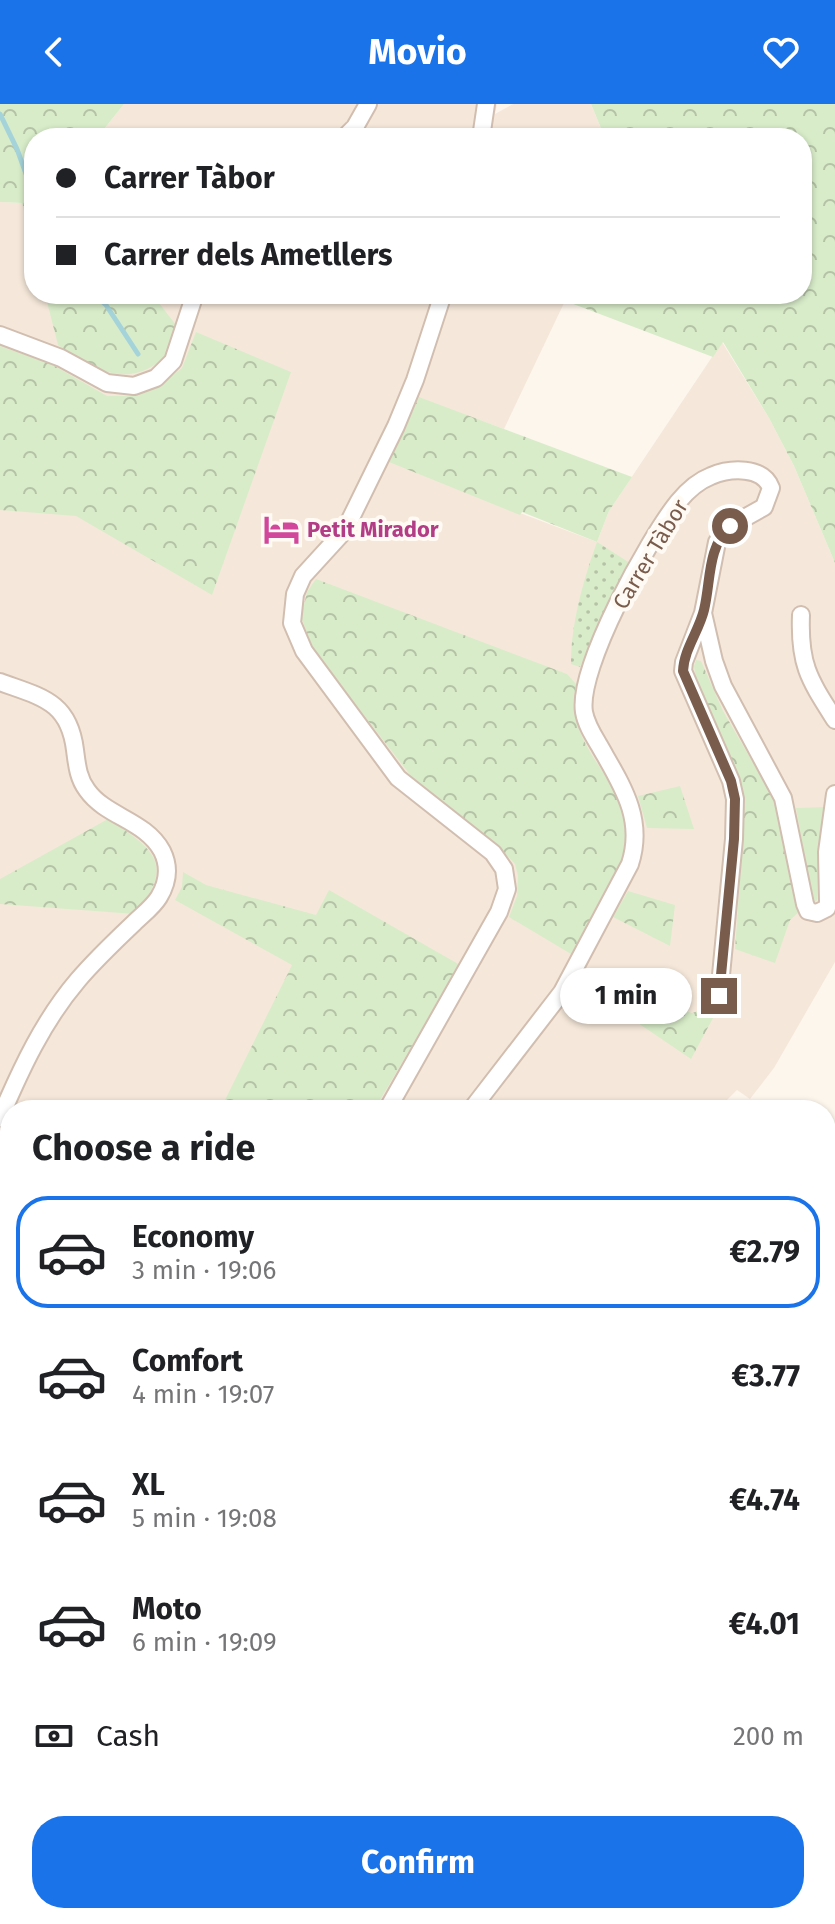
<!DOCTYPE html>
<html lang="en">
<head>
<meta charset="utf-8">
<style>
	body { margin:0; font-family:"Fira Sans",sans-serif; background:#f6f6f6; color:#202124; height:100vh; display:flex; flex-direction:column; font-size:30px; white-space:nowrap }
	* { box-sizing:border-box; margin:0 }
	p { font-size:26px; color:#757577 }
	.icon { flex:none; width:44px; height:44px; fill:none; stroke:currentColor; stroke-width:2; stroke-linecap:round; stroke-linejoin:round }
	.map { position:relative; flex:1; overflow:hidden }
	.details { position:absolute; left:0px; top:996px; width:836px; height:824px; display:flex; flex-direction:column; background:#fff; border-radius:32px 32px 0 0; box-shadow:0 2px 6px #0004 }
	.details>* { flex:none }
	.banner { position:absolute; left:24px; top:24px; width:788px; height:176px; border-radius:32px; box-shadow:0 2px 6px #0004; display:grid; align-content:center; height:176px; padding:0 32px; background:#fff }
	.end { position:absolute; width:36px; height:36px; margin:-18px; border:10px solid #7a5c4d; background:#fff; box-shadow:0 0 0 4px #fff }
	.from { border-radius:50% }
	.bubble { position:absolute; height:56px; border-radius:28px; background:#fff; box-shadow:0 2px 6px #0004; font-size:26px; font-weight:700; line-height:56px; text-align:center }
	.banner b { display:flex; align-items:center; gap:28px; height:76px; font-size:30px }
	.banner b+b { border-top:2px solid #e0e0e0 }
	.banner i { width:20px; height:20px; background:#202124 }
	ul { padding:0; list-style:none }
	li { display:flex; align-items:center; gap:24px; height:112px; margin:0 16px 12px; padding:0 16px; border:4px solid transparent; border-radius:32px }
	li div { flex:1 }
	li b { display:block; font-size:30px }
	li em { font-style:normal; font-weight:700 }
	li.current { border-color:#1a73e8 }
	li>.icon { width:72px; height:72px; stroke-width:1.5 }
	h2 { padding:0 32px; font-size:36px; line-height:96px }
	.pay { display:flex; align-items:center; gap:20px; height:88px; padding:0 32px; font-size:30px }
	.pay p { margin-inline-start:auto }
	.button { display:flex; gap:16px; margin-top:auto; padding:16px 32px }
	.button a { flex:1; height:92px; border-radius:32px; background:#1a73e8; color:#fff; font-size:32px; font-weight:700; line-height:92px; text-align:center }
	header { display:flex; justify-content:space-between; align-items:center; height:104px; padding:0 32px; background:#1a73e8; color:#fff; font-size:36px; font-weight:700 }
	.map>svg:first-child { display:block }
	.residential { fill:#f5e8da }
	.grass { fill:url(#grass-dots) }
	.forest { fill:url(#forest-crowns) }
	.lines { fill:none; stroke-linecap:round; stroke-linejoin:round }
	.stream { stroke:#a5d3da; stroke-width:5 }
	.minor-casing { stroke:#d1beb0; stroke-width:20 }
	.minor { stroke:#fff; stroke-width:16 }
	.route { stroke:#7a5c4d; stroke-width:10 }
	.labels { text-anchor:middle; stroke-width:8; stroke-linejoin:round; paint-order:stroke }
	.hotel-label { font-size:22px; font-weight:bold; fill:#b23c85; stroke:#fffaf3; text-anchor:start }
	.street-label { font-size:22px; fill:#7a5c4d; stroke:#fffaf3 }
</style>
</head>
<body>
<header><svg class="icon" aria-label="back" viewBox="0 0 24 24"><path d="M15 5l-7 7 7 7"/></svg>Movio<svg class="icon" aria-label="heart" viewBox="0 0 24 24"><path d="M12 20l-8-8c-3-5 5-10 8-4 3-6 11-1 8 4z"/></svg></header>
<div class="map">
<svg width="835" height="1820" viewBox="0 0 835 1820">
	<defs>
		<pattern id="grass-dots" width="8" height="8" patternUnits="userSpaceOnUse" patternTransform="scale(2)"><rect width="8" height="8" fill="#d8ecc9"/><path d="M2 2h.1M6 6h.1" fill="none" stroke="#b4c2a5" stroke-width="1.8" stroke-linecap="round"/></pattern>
		<pattern id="forest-crowns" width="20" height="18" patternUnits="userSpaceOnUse" patternTransform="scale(2)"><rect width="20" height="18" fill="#d8ecc9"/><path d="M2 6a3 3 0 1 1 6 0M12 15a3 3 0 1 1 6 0" fill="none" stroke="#b4c2a5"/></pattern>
	</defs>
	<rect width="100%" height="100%" fill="#fdf6ec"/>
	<path class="residential" d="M124,0H497L495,10L513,0H591L605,34H97Z
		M34,93V190H573L565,197L504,325L419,294L491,398L597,438L609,407L722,238L769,314L794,362L835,459V858L774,964L750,995L737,986L717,1006H10V1810H348V1820H0V98L22,99Z"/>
	<path class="grass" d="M597,438L630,459L598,521L580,563L571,560C571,519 583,477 597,438Z"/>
	<path class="forest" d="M0,0H124L97,34H34V148L22,99L0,98Z
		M591,0H835V459L794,362L769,314L723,238L713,253L547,190H802V34H605Z
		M45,190H152L176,221C174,229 172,238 169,246C165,254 158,259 151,263C119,282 84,260 58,241Z
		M196,228L291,268L212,491L76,412L0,406V242L53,261L107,292H132L157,283L182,264Z
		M419,293L632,373L609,407L597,438L522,408L520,411L389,358Z
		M316,475L567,570L576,580C575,587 573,596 574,604C579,657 640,690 624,752C617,781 587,822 571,850L509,813L517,792L518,772L515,760L501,745L411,672L314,547L301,513L307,488Z
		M696,556L701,557L723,607L774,695L799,808L790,816L775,859L735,845L744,720V693L735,664L696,577L694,562Z
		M680,682L694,725L647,724L638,692Z
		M824,703L819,735L817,796L815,798L808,773L796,704Z
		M108,715C154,745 176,760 135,810L0,800V775Z
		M183,768L206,781L316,811L329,786L460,861L374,1006H220L292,861L175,796L182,783Z
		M628,787L675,801L670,842L613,813Z
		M644,895L692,909L704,905L713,914L691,955L632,915Z
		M9,1018L10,1019V1226L0,1212V1050Z
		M0,1349L10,1352V1714L0,1713Z
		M835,1513V1820H497L502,1810H826V1516Z
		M163,1810H234L235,1820H163Z"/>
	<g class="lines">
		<path class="stream" d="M0,10L17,45L34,92
			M94,190L106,201L138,250"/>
		<defs>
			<path id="minor" d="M344,34L355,23L368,0
				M481,34L486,0
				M0,231L61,254L107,279L134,282L156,274L173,257L195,190
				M703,509L684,558L683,567L731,677L735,695L734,735L719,892
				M801,511C799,561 809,575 835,616
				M0,578C41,593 69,597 75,646C77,661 78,674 87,686C106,713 145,716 162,747C170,763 168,778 159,793C153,803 142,811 134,819C115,837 95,856 78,876C43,917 21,965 0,1014
				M387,1006L499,808L507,785L504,765L493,749L398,674L304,547L292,519L295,490L303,472L345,426L396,322L415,276L443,190
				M471,1006L562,888L630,760C645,714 621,680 599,641C593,631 586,620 584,608C577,564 649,434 678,398C687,387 698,377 711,372C730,364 763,362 771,384L764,403L730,422L717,438L703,509L714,557L723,582L783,694L805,800L808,807L817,809L827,804L828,798L827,748L835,690
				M153,1810V1820
				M242,1810L243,1820"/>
		</defs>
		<use href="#minor" class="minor-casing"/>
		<use href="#minor" class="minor"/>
	</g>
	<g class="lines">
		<path class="route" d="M719,892L734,735L735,695L731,677L683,567C684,545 699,527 704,506C711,477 707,444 730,422"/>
	</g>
	<defs>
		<symbol id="hotel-bare" viewBox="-9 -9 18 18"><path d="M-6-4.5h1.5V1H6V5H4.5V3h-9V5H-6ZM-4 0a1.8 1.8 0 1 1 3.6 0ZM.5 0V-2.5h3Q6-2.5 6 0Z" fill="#d1479c" stroke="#fffaf3" stroke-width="2.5" paint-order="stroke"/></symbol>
	</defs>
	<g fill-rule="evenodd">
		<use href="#hotel-bare" x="256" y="400" width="51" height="51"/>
	</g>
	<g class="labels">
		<g class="hotel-label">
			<text x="307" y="433">Petit Mirador</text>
		</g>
		<g class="street-label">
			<text transform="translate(650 450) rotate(-59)" y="8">Carrer Tàbor</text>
		</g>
	</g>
</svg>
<i class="end from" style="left:730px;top:422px"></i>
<i class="end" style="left:719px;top:892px"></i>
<div class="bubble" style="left:560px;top:864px;width:132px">1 min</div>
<div class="banner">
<b><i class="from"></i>Carrer Tàbor</b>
<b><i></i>Carrer dels Ametllers</b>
</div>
<section class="details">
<h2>Choose a ride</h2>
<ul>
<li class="current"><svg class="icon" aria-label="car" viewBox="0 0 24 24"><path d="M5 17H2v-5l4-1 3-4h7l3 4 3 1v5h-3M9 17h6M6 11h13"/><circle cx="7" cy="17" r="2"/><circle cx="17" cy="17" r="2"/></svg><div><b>Economy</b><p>3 min · 19:06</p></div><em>€2.79</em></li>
<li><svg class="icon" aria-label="car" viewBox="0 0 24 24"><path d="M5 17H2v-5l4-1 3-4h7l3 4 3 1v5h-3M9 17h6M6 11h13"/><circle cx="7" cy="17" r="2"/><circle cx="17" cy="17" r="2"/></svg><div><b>Comfort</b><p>4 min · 19:07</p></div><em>€3.77</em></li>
<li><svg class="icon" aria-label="car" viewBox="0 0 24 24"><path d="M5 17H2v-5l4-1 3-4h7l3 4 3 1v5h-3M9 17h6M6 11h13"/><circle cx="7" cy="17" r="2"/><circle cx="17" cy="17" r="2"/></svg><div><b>XL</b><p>5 min · 19:08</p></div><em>€4.74</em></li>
<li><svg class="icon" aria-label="car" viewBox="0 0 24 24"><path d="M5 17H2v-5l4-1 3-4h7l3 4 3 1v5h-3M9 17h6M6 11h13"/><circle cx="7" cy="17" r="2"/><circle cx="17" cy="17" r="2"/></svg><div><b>Moto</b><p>6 min · 19:09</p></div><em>€4.01</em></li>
</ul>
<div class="pay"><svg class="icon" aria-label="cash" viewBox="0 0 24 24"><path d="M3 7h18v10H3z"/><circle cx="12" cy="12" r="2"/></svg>Cash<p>200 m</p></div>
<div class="button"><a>Confirm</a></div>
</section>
</div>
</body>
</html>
